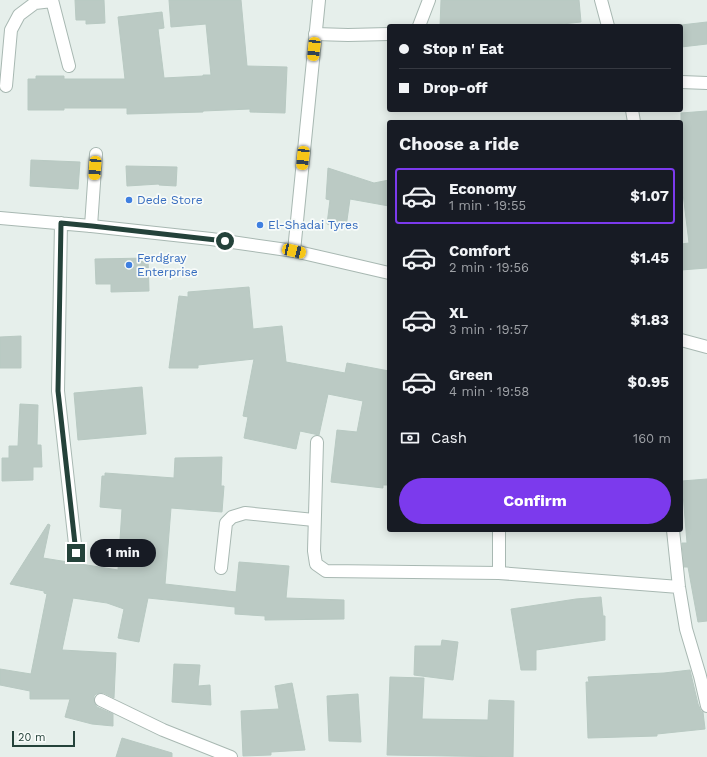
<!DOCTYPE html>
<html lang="en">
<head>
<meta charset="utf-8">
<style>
	body { margin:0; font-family:"Work Sans",sans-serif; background:#242831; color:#f1f3f6; height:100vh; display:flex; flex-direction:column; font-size:15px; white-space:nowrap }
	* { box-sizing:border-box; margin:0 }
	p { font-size:13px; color:#9ea1a6 }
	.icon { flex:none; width:22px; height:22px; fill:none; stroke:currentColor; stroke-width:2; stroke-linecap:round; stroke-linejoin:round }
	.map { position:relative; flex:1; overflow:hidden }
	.panel { position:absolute; left:387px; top:120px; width:296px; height:412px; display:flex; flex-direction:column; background:#171b24; border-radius:4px; box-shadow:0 2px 10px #0003 }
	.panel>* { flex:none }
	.guide { position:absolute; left:387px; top:24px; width:296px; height:88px; border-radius:4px; box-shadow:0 2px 10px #0003; display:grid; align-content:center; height:88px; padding:0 12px; background:#171b24 }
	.scale { position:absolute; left:12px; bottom:10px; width:63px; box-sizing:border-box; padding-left:4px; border:2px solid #24423a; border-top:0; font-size:11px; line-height:14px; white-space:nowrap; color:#24423a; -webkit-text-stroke:3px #f7fbf9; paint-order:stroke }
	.end { position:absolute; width:18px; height:18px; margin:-9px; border:5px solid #24423a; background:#fff; box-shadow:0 0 0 2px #fff }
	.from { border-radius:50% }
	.bubble { position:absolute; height:28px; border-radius:14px; background:#171b24; box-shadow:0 2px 10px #0003; font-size:13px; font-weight:700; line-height:28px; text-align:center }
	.car { position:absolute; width:12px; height:24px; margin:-12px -6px; border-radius:5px; box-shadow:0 0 3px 1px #0007; background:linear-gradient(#f5c518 24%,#345 0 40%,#f5c518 0 76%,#345 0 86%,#f5c518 0) }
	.guide b { display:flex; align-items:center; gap:14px; height:38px; font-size:15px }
	.guide b+b { border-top:1px solid #363941 }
	.guide i { width:10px; height:10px; background:#f1f3f6 }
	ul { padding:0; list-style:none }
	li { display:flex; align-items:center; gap:12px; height:56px; margin:0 8px 6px; padding:0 4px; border:2px solid transparent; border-radius:4px }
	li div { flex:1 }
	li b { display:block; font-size:15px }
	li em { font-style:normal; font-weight:700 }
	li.active { border-color:#7c3aed }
	li>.icon { width:36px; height:36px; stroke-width:1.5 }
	h2 { padding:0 12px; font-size:18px; line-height:48px }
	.pay { display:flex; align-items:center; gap:10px; height:44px; padding:0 12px; font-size:15px }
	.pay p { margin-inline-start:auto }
	.primary-button { display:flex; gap:8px; margin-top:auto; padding:8px 12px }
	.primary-button a { flex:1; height:46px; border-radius:24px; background:#7c3aed; color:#fff; font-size:16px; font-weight:700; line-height:46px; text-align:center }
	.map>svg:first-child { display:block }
	.building { fill:#bbcac4; stroke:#b8c9c2 }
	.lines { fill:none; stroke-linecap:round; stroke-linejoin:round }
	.lane-casing { stroke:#a8b8b2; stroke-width:14 }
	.street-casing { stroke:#a8b8b2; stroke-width:14 }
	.lane { stroke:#fff; stroke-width:12 }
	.street { stroke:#fff; stroke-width:12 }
	.route { stroke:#24423a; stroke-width:5 }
	.shop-dot { fill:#3f7fe0; stroke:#f7fbf9; stroke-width:1.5 }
	.labels { text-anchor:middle; stroke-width:3.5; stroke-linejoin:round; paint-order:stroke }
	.shop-label { font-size:12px; fill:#366cbe; stroke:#f7fbf9; text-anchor:start }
</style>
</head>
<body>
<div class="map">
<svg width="707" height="757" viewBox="0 0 707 757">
	<rect width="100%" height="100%" fill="#e6efeb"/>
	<path class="building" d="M75,0H104L105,23L86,24V20H76Z
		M169,0H241L247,66L287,67L285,113L250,112V109L203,111V112L127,114V108H64V110H28V79H36V76H64V79H125L118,17L162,12L164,28L158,29L164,78L203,76V75H211L206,24L171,27Z
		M441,0H579L581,22L543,26H440Z
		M707,22V44L681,47V25Z
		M707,111V268L681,270V244L689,243L681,177V113Z
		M31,160L80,162L78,189L30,186Z
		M126,166L177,167L176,186L159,185V184L127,186Z
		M328,168L374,183L389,180V206L350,199L346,227L327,224L330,200L326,199Z
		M148,258L149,291L111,292V284H96L95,259Z
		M249,287L253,329L282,326L286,362L345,373L347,363L389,371V485H383V488L331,482L337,430L357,432L363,401L328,394L319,435L300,431L296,449L244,438L248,417L243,416L254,359L198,365V368H169L179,296L188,297V292Z
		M21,336V368H0V337Z
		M142,387L146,434L78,440L74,393Z
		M20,404L38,405L37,445H41L42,467H33V480L2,481V458H9V446H18Z
		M222,457L221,486H224L222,512L171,508L165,584L236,592L239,562L289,566L286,598L344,600V619L265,620V616L235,614V607L148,598L139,642L118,638L124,609L107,603L73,598L62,650L116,653L114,698L104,693H100L96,694L94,696V700L95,704L97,707L113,714V726L92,724L65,717L70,699H30V691L0,685V669L31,674L47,594L44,593V591L10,584L48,524L50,525L43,558L118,570L122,509L100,507L102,476H105V473L174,478L175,458Z
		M707,479V621L698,622L688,567H684L682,543H687L682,481Z
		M601,597L603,616H605V640L536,650V670H521L511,609L576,599Z
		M442,640L458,642L453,680L414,675L415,646H441Z
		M174,664L200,665L198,686L210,685L211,705L172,702Z
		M690,670L698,704L701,711L703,712L705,729L657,734V736L588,738L586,682H589L588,677L664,673Z
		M390,677L424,678L422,719L488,720L489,700L514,701L513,757L387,755Z
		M292,683L305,750L271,752V755L243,756L241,711L279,709L275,686Z
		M358,694L361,742L329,741L327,696Z
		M122,738L172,753V757H116Z"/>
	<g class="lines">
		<defs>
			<path id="lane" d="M52,0L69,66
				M419,26L429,0
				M315,34L348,35L389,34
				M681,82L707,83
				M6,86L11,30L19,15L35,3L52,1
				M91,226L96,154
				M499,530V573
				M221,568L226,523L232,517L245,513L314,520"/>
			<path id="street" d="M601,0L608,26
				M632,110L634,122
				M0,218L91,226L211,239L294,251L389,273
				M61,223L58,391L76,553
				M294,251L319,0
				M681,340L707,347
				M317,442L314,551L316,564L326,571L499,573L679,587
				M673,530L679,587L686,629L700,676L707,706
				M101,700L163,730L231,757"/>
		</defs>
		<use href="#lane" class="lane-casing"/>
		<use href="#street" class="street-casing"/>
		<use href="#lane" class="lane"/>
		<use href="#street" class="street"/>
	</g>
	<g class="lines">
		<path class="route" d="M76,553L58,391L61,223L92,226L225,241"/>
	</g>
	<g class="shop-dot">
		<circle cx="129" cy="200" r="4"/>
		<circle cx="260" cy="225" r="4"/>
		<circle cx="129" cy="265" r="4"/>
	</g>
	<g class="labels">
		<g class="shop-label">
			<text x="137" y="204">Dede Store</text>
			<text x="268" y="229">El-Shadai Tyres</text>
			<text x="137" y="262">Ferdgray<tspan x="137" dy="14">Enterprise</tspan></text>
		</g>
	</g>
</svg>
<div class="scale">20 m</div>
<i class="end from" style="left:225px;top:241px"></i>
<i class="end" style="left:76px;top:553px"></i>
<div class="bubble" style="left:90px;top:539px;width:66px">1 min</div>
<i class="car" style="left:314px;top:49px;rotate:186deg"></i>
<i class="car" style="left:303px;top:158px;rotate:186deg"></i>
<i class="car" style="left:95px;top:168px;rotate:184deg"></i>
<i class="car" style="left:294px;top:251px;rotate:103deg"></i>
<div class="guide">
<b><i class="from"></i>Stop n' Eat</b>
<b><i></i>Drop-off</b>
</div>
<section class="panel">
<h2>Choose a ride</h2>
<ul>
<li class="active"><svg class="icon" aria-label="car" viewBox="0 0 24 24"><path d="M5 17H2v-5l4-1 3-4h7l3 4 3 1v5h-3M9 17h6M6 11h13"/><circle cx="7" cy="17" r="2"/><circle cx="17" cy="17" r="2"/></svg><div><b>Economy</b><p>1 min · 19:55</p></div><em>$1.07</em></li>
<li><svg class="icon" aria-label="car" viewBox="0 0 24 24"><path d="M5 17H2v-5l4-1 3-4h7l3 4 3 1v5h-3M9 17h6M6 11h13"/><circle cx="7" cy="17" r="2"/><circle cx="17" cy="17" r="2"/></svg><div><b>Comfort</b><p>2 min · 19:56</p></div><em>$1.45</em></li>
<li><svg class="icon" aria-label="car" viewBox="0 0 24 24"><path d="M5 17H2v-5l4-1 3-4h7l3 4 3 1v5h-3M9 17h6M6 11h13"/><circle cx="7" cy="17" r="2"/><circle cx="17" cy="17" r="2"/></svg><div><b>XL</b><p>3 min · 19:57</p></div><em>$1.83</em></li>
<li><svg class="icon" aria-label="car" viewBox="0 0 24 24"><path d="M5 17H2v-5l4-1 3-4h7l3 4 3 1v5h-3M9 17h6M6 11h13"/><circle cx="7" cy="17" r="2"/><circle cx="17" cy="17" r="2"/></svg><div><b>Green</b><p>4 min · 19:58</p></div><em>$0.95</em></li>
</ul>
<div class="pay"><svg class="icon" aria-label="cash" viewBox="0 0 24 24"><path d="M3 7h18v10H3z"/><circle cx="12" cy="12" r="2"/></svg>Cash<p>160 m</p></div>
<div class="primary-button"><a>Confirm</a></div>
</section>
</div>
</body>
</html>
